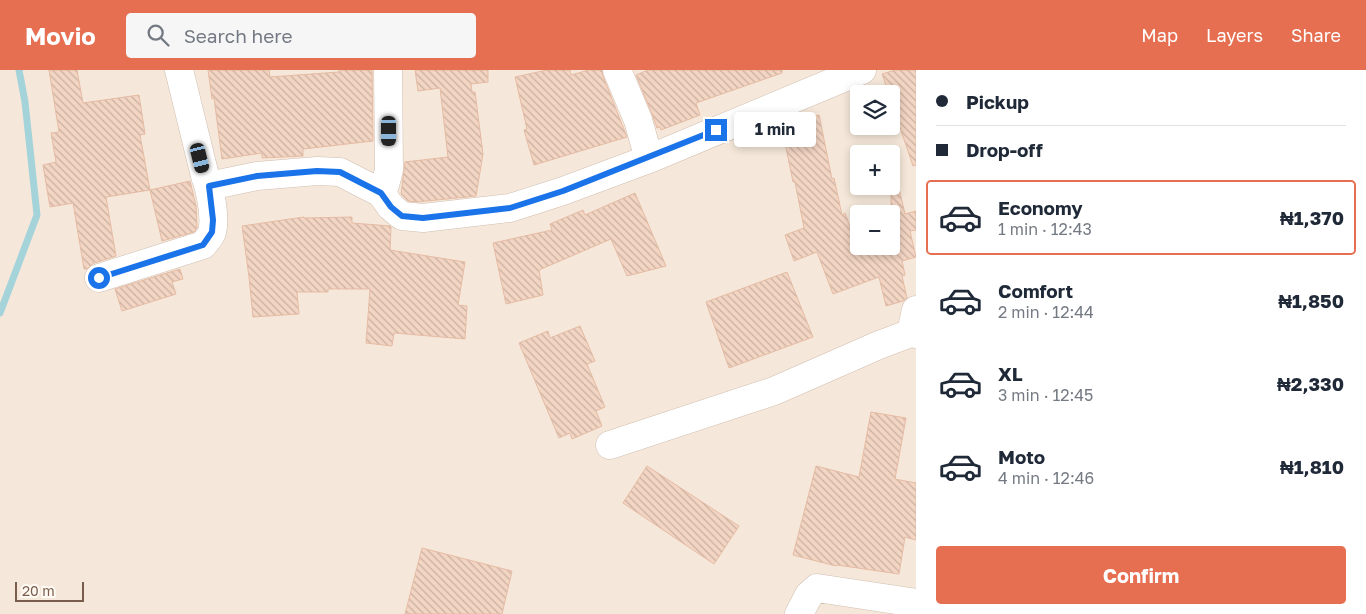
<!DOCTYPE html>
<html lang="en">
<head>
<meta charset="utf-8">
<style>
	body { margin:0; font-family:"Golos Text",sans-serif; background:#f6f6f7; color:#1f2937; height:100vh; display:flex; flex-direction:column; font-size:19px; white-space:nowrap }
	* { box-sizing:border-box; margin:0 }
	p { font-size:16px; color:#747a83 }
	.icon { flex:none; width:28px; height:28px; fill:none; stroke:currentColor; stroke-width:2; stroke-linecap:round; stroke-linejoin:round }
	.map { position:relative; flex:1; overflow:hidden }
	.panel { display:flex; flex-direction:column; background:#fff; width:450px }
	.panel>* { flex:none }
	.hud { display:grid; align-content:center; height:110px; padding:0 20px; background:#fff }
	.buttons { position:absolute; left:850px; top:15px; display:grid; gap:10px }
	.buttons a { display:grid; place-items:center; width:50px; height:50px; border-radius:5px; background:#fff; box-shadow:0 2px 8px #0003; font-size:25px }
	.scale { position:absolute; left:15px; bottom:12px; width:69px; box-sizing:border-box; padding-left:5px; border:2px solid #7a5c4d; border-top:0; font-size:14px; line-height:18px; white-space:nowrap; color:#7a5c4d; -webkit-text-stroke:4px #fffaf3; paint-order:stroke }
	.end { position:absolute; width:22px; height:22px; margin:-11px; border:6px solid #1a73e8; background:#fff; box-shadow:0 0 0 2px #fff }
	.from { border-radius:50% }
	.bubble { position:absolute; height:35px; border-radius:5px; background:#fff; box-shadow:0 2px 8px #0003; font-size:16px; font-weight:700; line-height:35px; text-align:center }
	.car { position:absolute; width:15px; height:30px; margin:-15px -8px; border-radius:6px; box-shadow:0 0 4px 1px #0007; background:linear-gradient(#222 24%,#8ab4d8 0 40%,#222 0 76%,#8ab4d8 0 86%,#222 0) }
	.hud b { display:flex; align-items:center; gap:18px; height:48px; font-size:19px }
	.hud b+b { border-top:1px solid #e0e1e3 }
	.hud i { width:12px; height:12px; background:#1f2937 }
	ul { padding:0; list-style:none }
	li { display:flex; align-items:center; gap:15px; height:75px; margin:0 10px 8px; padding:0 10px; border:2px solid transparent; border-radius:5px }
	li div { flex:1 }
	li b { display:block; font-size:19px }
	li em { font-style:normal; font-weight:700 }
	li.selected { border-color:#e76f51 }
	li>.icon { width:45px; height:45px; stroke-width:1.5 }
	.primary-button { display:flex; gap:10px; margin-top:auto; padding:10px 20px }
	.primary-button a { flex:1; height:58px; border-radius:5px; background:#e76f51; color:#fff; font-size:20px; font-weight:700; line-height:58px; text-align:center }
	header { display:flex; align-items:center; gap:30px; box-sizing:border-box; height:70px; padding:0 25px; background:#e76f51; color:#fff }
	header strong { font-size:24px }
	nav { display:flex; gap:28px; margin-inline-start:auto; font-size:18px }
	.search { width:350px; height:45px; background:#f6f6f7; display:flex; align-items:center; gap:12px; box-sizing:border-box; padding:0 18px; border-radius:5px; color:#747a83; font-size:19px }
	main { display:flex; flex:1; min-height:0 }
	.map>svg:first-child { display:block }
	.residential { fill:#f5e8da; fill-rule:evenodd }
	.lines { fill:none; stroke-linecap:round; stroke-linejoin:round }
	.stream { stroke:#a5d3da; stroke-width:7 }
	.building { fill:url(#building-back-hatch); stroke:#e6bba3 }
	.minor-casing { stroke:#d1beb0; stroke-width:29 }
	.minor { stroke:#fff; stroke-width:28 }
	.route { stroke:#1a73e8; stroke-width:6 }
</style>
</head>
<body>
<header>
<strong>Movio</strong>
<div class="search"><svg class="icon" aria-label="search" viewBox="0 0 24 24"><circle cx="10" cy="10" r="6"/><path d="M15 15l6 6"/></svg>Search here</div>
<nav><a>Map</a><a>Layers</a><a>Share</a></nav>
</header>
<main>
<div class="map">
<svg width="916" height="544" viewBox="0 0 916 544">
	<defs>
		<pattern id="building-back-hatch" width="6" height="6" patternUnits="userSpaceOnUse" patternTransform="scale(1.25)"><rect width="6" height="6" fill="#f3d5c3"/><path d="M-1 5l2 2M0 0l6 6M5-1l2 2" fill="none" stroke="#cab0a1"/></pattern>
	</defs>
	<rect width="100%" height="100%" fill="#fdf6ec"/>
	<path class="residential" d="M0,0H916V544H0ZM859,24H891V56H859ZM859,84H891V116H859ZM859,144H891V176H859Z"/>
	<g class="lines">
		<path class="stream" d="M0,243L37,145L25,32L19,0"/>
	</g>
	<path class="building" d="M49,0H77L83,33L139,25L145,64L140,65L150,120L106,127L116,186L94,193L87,199H84L73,133L50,137L43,95L56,92L51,63L59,62Z
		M208,0H269L270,7L339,2V0H372L373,71L303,79V86L262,88V83L222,89L214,28L212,29Z
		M415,0H488V12L471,14L472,22H475L483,84L476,126L417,132L408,131L401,124L405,92L448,87L440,18L418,21Z
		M547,0H570L571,5L589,0H602L603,6L627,67L534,95L524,60L527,59L515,7Z
		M648,0H782V3L696,33L700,45L661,60L660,57L657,58L652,44L636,5Z
		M895,0H916V95L913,96L891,31V24H889L882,4Z
		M819,45L832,109L834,108L842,145L845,143L857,176H891V115L898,114L905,144L916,141V160L910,161L916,187L902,191L905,205L902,206L907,228L903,231L886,236L879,207L833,224L817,182L794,191L785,165L804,158L795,112H793L781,53Z
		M190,111L196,136L197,158L194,162L162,171L150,120Z
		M635,123L666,196L627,206L611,169L539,200L543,225L506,234L493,173L552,160L550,154L583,140L585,145Z
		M304,147V148L352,147V153L390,156L391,157L390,180L465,192L458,235L467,236L465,269L394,263L392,276L366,273L370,219H328V222H297L299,244L253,247L249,207L242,156Z
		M180,199L183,209L172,212L176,224L122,241L115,219Z
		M787,202L813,267L729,298L706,232Z
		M580,256L595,291L587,294L605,337L596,341L602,356L572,369L570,363L559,368L519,273L548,261L550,268Z
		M871,342L906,348L895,409L916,413V470L905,467L899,504L837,495L836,496L793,485L816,396L859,407Z
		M647,396L739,456L714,494L623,433Z
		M422,478L512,501L502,544H405Z"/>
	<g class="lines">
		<defs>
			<path id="minor" d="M617,0L638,50L649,89
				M209,116L257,106L317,101L340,102L381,123L391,137L402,146L423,148L510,138L563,121L649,89L862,0
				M381,123L385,115L389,100L388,0
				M99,208L203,175C206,171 211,166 212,162C216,148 210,118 205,106L179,0
				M911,263L916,240
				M610,375L774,321L879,275L911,263L916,264
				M799,544L809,525L817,518L916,533"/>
		</defs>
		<use href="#minor" class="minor-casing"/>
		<use href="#minor" class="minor"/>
	</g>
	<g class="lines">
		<path class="route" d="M99,208L203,175L212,162L213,150L209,116L257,106L317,101L340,102L381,123L391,137L402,146L423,148L510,138L563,121L716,60"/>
	</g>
</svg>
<div class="buttons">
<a><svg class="icon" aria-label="layers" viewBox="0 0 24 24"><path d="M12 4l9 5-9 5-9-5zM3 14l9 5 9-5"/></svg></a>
<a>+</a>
<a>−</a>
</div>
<div class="scale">20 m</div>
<i class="end from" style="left:99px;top:208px"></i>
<i class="end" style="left:716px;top:60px"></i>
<div class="bubble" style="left:734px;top:42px;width:82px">1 min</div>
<i class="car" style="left:389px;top:61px;rotate:180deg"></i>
<i class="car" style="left:200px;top:88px;rotate:166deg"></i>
</div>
<section class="panel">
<div class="hud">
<b><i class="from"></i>Pickup</b>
<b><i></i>Drop-off</b>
</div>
<ul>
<li class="selected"><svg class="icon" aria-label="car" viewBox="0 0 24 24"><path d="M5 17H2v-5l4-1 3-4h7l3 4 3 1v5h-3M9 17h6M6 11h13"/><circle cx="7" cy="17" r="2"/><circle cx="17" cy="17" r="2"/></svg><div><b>Economy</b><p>1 min · 12:43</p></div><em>₦1,370</em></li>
<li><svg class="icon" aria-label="car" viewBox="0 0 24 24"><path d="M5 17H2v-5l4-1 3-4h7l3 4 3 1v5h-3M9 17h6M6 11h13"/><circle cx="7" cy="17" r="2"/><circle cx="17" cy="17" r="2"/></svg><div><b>Comfort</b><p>2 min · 12:44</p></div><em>₦1,850</em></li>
<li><svg class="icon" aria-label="car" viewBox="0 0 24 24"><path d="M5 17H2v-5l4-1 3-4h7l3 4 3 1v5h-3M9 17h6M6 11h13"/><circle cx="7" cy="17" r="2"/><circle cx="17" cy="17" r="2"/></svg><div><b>XL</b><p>3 min · 12:45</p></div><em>₦2,330</em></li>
<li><svg class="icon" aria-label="car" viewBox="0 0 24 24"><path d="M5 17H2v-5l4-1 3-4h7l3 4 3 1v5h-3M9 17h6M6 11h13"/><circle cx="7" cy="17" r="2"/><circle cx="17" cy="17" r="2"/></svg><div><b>Moto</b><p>4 min · 12:46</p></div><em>₦1,810</em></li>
</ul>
<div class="primary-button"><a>Confirm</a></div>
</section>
</main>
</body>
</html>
